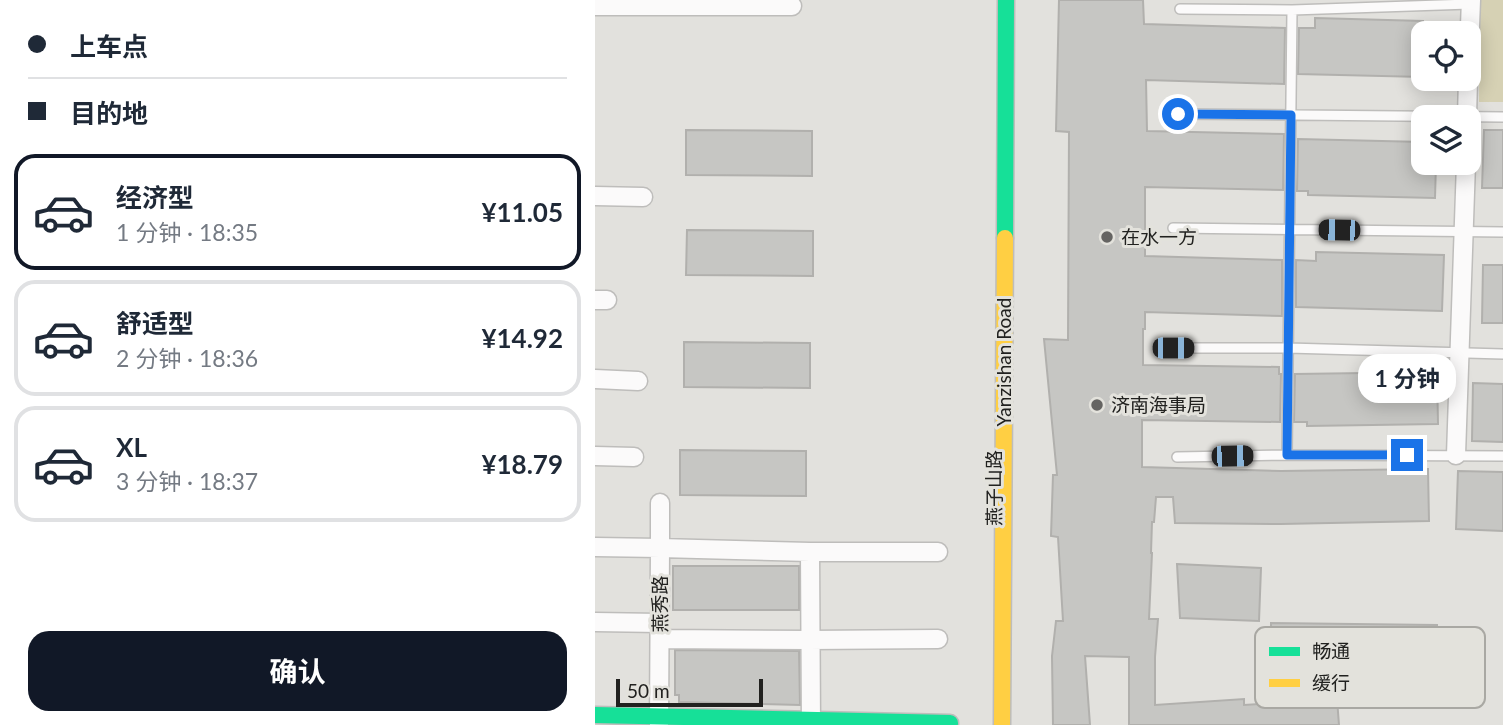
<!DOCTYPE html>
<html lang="zh">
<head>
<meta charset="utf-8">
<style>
	body { margin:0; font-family:Lato,"Noto Sans SC",sans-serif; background:#f2f2f3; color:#1f2937; height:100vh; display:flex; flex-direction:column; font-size:26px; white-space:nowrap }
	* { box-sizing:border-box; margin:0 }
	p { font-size:23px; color:#747a83 }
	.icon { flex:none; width:38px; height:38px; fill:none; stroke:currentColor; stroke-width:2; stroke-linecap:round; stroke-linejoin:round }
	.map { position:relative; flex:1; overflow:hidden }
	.sheet { display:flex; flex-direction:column; background:#fff; width:595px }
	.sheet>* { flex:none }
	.top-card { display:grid; align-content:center; height:154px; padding:0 28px; background:#fff }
	.buttons { position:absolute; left:816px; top:21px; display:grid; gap:14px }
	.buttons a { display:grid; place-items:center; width:70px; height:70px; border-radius:14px; background:#fff; box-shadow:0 4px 18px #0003; font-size:35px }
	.scale { position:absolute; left:21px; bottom:18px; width:147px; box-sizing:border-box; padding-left:7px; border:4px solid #21211f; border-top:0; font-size:19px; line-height:24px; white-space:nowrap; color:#21211f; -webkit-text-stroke:5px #e3e2dc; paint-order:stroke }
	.end { position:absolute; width:32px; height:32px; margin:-16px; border:9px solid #1a73e8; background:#fff; box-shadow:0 0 0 4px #fff }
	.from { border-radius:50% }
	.bubble { position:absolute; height:49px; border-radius:21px; background:#fff; box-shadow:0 4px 18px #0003; font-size:23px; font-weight:700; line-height:49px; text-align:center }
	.car { position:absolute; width:21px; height:42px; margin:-21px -10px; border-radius:9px; box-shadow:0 0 5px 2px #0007; background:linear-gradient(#222 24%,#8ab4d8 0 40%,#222 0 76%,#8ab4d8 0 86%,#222 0) }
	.top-card b { display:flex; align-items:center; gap:24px; height:66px; font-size:26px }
	.top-card b+b { border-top:2px solid #e0e1e3 }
	.top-card i { width:18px; height:18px; background:#1f2937 }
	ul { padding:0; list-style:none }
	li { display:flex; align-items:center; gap:21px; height:116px; margin:0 14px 10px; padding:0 14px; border:4px solid #e0e1e3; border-radius:21px }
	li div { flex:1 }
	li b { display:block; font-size:26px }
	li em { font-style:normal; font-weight:700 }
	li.current { border-color:#111827 }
	li>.icon { width:63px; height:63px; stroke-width:1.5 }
	.button { display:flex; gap:14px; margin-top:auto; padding:14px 28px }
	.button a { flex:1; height:80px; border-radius:21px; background:#111827; color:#fff; font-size:28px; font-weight:700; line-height:80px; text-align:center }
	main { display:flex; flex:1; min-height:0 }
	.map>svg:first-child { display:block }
	.green { fill:#d6d1b4 }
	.building { fill:#c6c6c3; stroke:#b1b0ad; stroke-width:2 }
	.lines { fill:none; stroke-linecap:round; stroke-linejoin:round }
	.lane-casing { stroke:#bebdbb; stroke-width:12 }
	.street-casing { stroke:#bebdbb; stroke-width:21 }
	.fast-casing { stroke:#bebdbb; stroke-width:19 }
	.slow-casing { stroke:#bebdbb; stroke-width:19 }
	.lane { stroke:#fbfafa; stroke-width:9 }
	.street { stroke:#fbfafa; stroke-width:18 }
	.fast { stroke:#16e098; stroke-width:16 }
	.slow { stroke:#ffcf43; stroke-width:16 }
	.route { stroke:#1a73e8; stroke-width:9 }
	.poi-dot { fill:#656462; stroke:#e3e2dc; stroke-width:2.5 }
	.labels { text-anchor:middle; stroke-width:6; stroke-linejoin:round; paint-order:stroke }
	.poi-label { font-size:19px; fill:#21211f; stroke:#e3e2dc; text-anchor:start }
	.street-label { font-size:19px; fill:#21211f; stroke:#e3e2dc }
	.key { fill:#e3e2dc; stroke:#a9a8a3; stroke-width:2 }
	.key-label { font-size:19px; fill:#21211f }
</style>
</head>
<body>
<main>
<section class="sheet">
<div class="top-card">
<b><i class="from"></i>上车点</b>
<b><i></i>目的地</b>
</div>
<ul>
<li class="current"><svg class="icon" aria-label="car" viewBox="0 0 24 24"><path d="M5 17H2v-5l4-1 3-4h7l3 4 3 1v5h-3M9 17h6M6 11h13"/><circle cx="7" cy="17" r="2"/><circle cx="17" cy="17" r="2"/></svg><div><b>经济型</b><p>1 分钟 · 18:35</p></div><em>¥11.05</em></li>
<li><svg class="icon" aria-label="car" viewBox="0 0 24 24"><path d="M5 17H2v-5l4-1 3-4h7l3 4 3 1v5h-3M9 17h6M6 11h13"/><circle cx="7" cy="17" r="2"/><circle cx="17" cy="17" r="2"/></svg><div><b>舒适型</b><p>2 分钟 · 18:36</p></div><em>¥14.92</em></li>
<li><svg class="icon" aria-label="car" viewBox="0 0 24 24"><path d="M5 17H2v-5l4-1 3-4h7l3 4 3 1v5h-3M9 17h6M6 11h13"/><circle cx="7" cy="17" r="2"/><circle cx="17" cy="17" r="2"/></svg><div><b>XL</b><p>3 分钟 · 18:37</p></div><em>¥18.79</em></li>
</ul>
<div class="button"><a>确认</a></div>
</section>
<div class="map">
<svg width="908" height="725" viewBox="0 0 908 725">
	<rect width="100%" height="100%" fill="#e2e1dd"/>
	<path class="green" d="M885,0H908V102H884Z"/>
	<path class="building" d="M464,0H548L549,24L690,28L689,84L551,80L552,131L689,134L688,190L550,187V256L687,260V316L550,312V329H548V365L684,367V374H686L685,422L547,420V467L686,471L833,469L834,521L686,524L580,523L578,497H561L559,522H557L556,553H557L554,619H563L560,657V705L649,699V705L742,699L744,725H534V657L490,656L495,725H458L457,656L461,621H468L463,537L456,536L458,475H462L449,339L473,340L474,132L461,131Z
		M720,18L828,21V77L703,74L704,28H720Z
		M91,130L217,131V176L91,175Z
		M889,130H908V188H887Z
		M703,139L828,142V163H841L840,198L713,195V191H702Z
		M92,230L218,231V276L91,275Z
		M721,252L849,255L847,311L701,307V260L721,261Z
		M888,265H908V323H887Z
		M89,342L215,343V388L89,387Z
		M842,372L843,424L712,426V422H699L700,374Z
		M878,383L908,384V442L877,441Z
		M85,450L211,451V496L85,495Z
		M863,471L908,472V531L861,529Z
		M582,564L666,568L664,621L585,618Z
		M78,566H204V610H78Z
		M676,623L842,625L841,661L676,660Z
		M80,650L204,651L205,705L84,702V695H80Z"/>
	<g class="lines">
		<defs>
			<path id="lane" d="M585,9L697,10L875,4
				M583,114L908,117
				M578,228L908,232
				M578,348H693L908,354
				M692,455L697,10
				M582,457L692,455L908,456"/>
			<path id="street" d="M0,6H197
				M873,76L876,0
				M872,117L873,79
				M0,196L48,197
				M0,300H12
				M0,379L43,381
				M861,455L871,163
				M0,456L39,457
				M65,503V548L215,552H343
				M0,547L65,548L64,725
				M215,552L216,725
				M0,622L65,623
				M65,639L214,640L343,639"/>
			<path id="fast" d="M410,238L411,0
				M0,715L355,723"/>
			<path id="slow" d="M407,725L410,238"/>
		</defs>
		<use href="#lane" class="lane-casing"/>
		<use href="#street" class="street-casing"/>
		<use href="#fast" class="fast-casing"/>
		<use href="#slow" class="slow-casing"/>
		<use href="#lane" class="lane"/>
		<use href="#street" class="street"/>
		<use href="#fast" class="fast"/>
		<use href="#slow" class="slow"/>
	</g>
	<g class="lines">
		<path class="route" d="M583,114L696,115L692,455H812"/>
	</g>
	<g class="poi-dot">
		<circle cx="512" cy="237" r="7"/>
		<circle cx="502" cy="405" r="7"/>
	</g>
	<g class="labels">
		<g class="poi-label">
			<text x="526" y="244">在水一方</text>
			<text x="516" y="412">济南海事局</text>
		</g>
		<g class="street-label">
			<text transform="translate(409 362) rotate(-90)" y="7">Yanzishan Road</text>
			<text transform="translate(399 488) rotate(-90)" y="7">燕子山路</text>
			<text transform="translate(65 604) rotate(-90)" y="7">燕秀路</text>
		</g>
	</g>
	<rect x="660" y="627" width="230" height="81" rx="10" class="key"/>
	<rect x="674" y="647" width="31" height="9" fill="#16e098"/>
	<rect x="674" y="679" width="31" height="8" fill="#ffcf43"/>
	<g class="key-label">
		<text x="717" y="658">畅通</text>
		<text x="717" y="690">缓行</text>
	</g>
</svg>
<div class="buttons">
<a><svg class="icon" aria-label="locate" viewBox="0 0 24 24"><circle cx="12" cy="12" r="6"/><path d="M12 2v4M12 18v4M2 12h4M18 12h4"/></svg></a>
<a><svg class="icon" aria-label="layers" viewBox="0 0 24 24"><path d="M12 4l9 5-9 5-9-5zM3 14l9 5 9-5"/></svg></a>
</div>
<div class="scale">50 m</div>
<i class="end from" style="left:583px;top:114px"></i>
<i class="end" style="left:812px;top:455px"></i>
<div class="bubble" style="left:763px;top:354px;width:98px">1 分钟</div>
<i class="car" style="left:744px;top:230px;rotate:271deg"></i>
<i class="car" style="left:578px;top:348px;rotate:90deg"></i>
<i class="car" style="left:637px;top:456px;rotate:89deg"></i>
</div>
</main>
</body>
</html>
